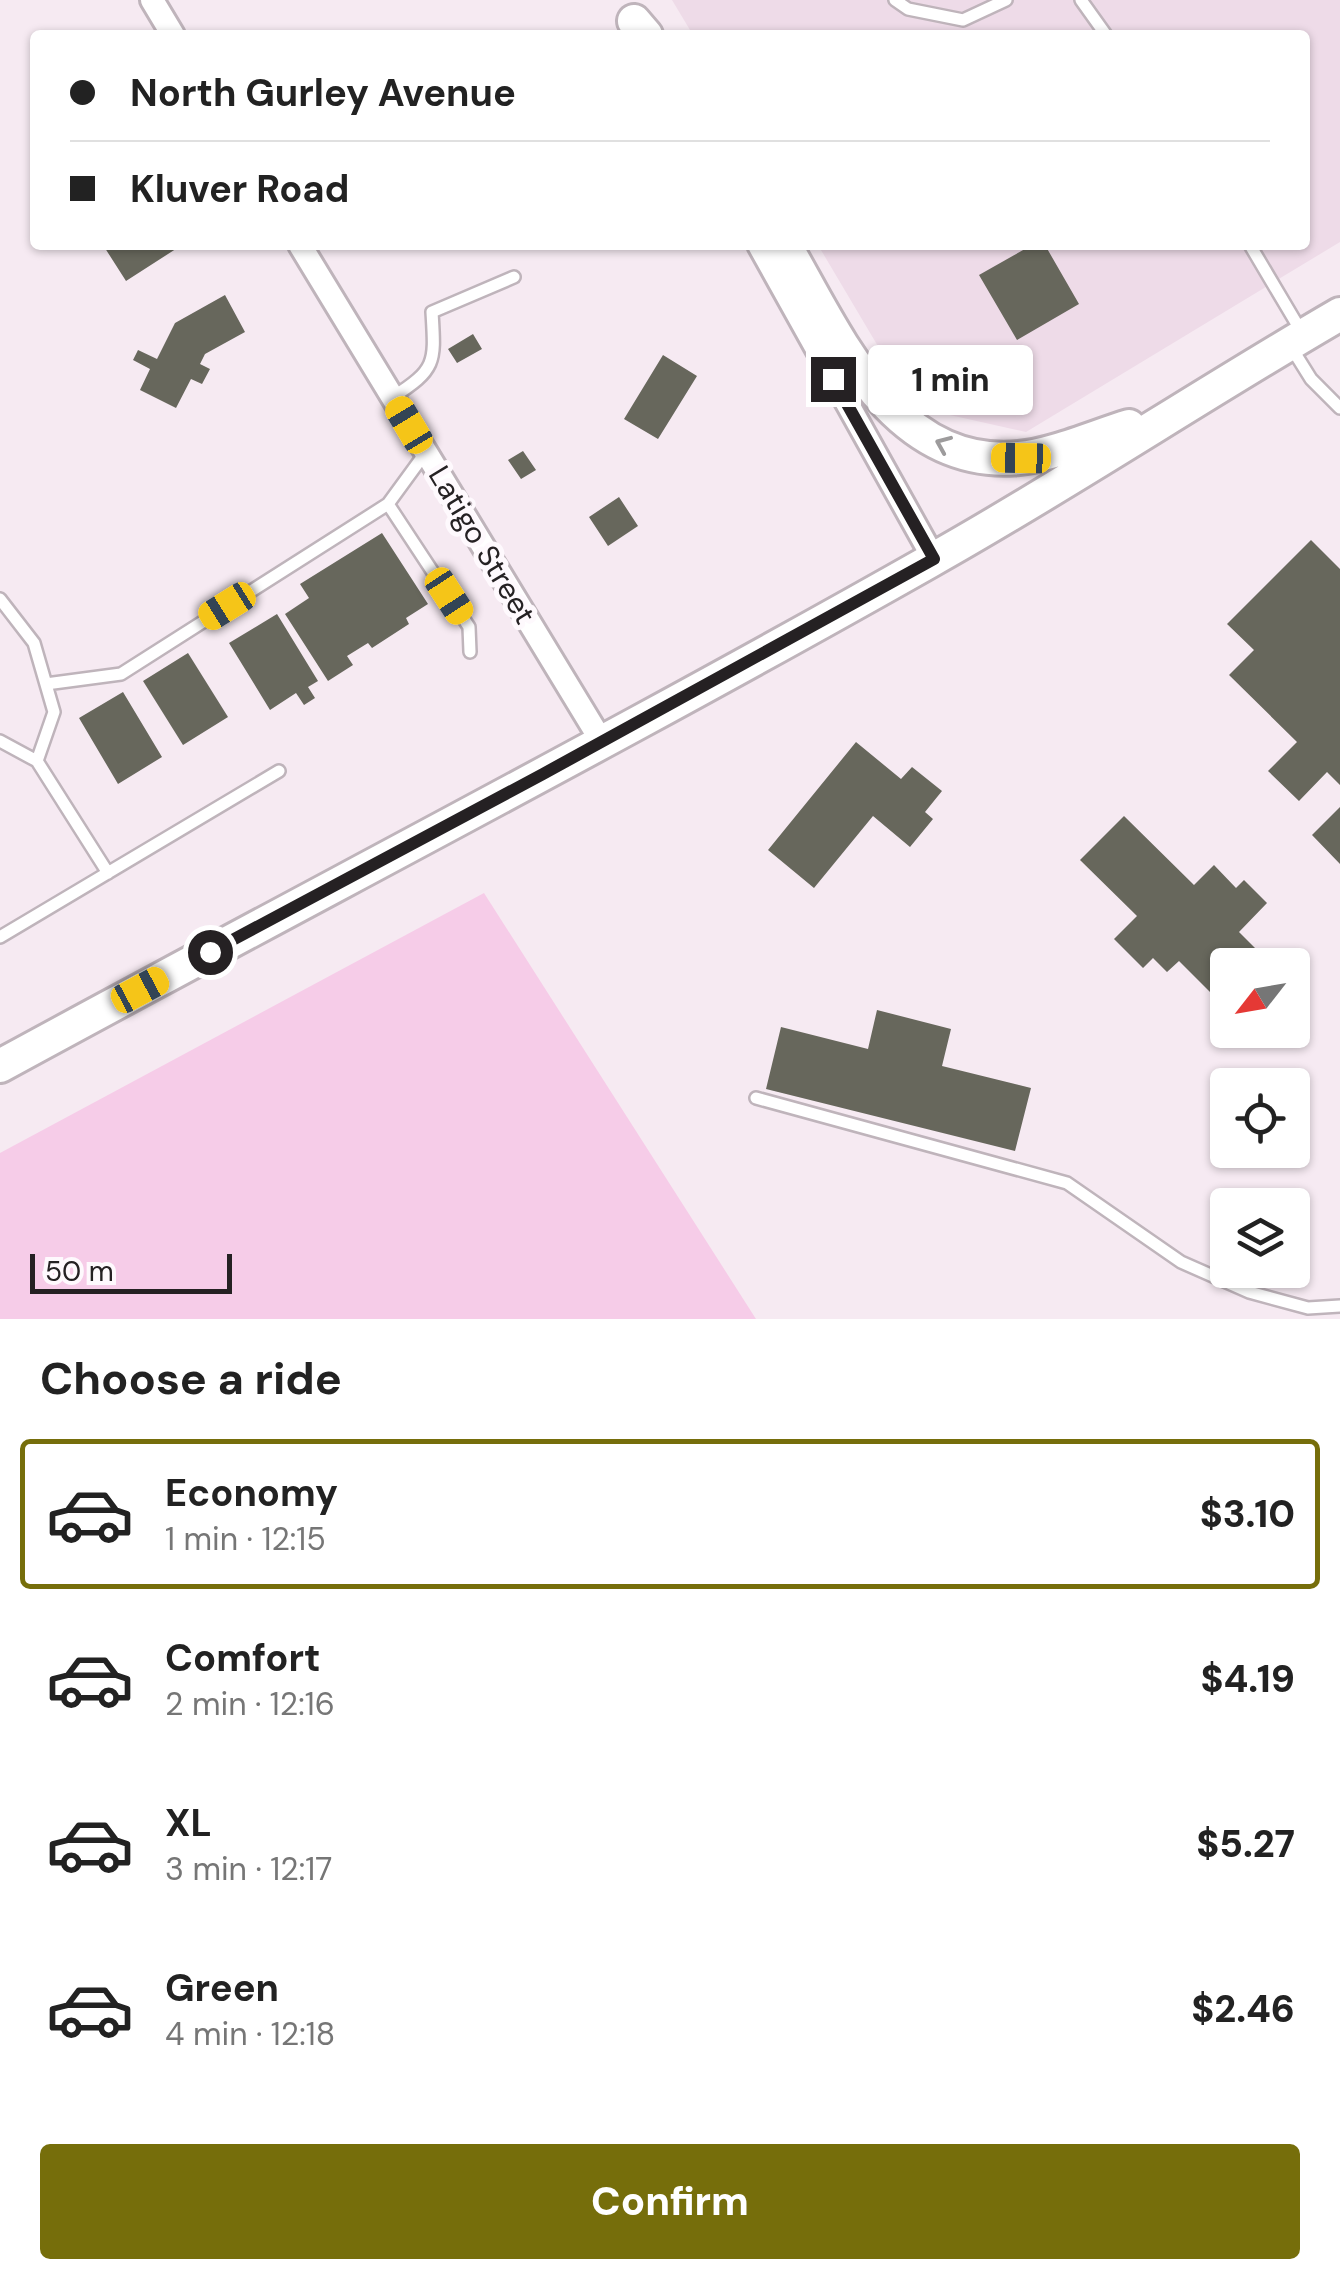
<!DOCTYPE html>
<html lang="en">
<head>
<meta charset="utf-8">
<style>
	body { margin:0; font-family:"DM Sans",sans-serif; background:#f2f2f2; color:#222; height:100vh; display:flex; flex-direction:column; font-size:38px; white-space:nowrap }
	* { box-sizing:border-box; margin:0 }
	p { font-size:32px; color:#767676 }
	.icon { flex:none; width:55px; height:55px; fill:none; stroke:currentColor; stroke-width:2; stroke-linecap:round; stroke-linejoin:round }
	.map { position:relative; height:1319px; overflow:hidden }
	.details { display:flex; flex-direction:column; background:#fff; flex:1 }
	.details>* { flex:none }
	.banner { position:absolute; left:30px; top:30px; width:1280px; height:220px; border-radius:10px; box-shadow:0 2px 8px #0004; display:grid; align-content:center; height:220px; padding:0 40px; background:#fff }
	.needle { width:65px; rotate:239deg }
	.fabs { position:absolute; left:1210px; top:948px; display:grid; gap:20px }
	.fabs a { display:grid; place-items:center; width:100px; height:100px; border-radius:10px; background:#fff; box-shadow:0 2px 8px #0004; font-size:50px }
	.scale { position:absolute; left:30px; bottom:25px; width:202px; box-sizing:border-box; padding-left:10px; border:5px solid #252123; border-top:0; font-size:28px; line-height:35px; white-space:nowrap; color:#252123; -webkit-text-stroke:8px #fef9fd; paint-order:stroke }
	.end { position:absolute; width:45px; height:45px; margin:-22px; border:12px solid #252123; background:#fff; box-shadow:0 0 0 5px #fff }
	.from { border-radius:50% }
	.bubble { position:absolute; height:70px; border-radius:10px; background:#fff; box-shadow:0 2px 8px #0004; font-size:32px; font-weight:800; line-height:70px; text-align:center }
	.car { position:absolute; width:30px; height:60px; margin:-30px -15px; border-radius:12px; box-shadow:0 0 8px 2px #0007; background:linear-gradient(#f5c518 24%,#345 0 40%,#f5c518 0 76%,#345 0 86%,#f5c518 0) }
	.banner b { display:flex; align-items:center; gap:35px; height:95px; font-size:38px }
	.banner b+b { border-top:2px solid #e0e0e0 }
	.banner i { width:25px; height:25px; background:#222 }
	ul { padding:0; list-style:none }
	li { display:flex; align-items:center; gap:30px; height:150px; margin:0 20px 15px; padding:0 20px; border:5px solid transparent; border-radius:10px }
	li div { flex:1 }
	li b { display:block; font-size:38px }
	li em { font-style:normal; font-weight:800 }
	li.selected { border-color:#766e0b }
	li>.icon { width:90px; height:90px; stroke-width:1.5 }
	h2 { padding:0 40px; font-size:45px; line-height:120px }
	.button { display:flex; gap:20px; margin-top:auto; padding:20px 40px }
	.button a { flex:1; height:115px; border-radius:10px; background:#766e0b; color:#fff; font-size:40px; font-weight:800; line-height:115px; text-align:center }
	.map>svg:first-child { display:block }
	.built { fill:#eedbe8 }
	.green { fill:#f6cce8 }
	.building { fill:#67675c }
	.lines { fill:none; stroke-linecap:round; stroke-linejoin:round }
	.lane-casing { stroke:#bfb4bb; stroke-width:16 }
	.street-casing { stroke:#bfb4bb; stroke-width:28 }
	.secondary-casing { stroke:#bfb4bb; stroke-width:38 }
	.lane { stroke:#fff; stroke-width:11 }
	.street { stroke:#fff; stroke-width:22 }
	.secondary { stroke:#fff; stroke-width:32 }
	.oneway { stroke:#9d9b9c }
	.route { stroke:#252123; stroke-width:12 }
	.labels { text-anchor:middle; stroke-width:10; stroke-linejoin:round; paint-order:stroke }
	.street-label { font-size:30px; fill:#252123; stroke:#fef9fd }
</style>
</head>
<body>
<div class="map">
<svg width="1340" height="1319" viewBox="0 0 1340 1319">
	<rect width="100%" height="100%" fill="#f6eaf2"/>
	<path class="built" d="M672,0H1340V242L1026,432L914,407L818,245H1305V35H693Z"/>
	<path class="green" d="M484,893L756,1319H0V1153Z"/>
	<path class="building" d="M103,245H182L126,281Z
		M1032,245H1045L1079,304L1017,340L979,275Z
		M225,295L245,332L205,354L200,364L210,369L202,384L191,379L176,408L140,390L150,369L133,360L138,350L157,359L175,323Z
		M473,334L482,349L457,363L448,349Z
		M663,355L697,376L658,439L624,419Z
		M523,451L536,470L521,479L508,460Z
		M619,497L638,526L608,546L589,517Z
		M382,533L428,604L406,618L409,624L372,648L368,643L347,656L353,665L328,681L285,614L309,598L300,584Z
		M1311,540L1340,569V785L1327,772L1299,801L1268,771L1297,742L1229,675L1254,650L1227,624Z
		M277,614L318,681L308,687L315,698L304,705L296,693L270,710L229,643Z
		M188,653L228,717L183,745L143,681Z
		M123,692L162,757L118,784L79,718Z
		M856,742L901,779L912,767L942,791L925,812L933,819L910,847L873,816L814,888L768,850Z
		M1340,807V864L1312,835Z
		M1124,816L1194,885L1214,865L1236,888L1244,880L1267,903L1239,932L1272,965H1228V1010L1179,961L1167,972L1153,958L1143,968L1114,939L1137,916L1080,860Z
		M877,1010L951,1029L942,1066L1031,1088L1015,1151L766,1089L781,1027L868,1049Z"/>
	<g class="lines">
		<defs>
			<path id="lane" d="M895,0L908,9L963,20L1006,0
				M1081,0L1106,35
				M1250,245L1301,331
				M1291,347L1311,379L1340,408
				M393,397C437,369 435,362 432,312L514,277
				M388,504L469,627L470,652
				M0,599L34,643L54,712L37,761
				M46,684L121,674L388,504L426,452
				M0,741L37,761L108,873
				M0,937L279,771
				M756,1098L1067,1183L1181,1262L1249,1292L1308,1308L1340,1306"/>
			<path id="street" d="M152,0L173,35
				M300,245L602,742
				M759,245L934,559"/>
			<path id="secondary" d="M634,21L646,35
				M785,245C837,335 893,470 1019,458C1053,455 1096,436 1129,426
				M0,1066C310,897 623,735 930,561C1069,483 1202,394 1340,314"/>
		</defs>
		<use href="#lane" class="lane-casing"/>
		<use href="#street" class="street-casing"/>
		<use href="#secondary" class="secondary-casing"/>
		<use href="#lane" class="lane"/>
		<use href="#street" class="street"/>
		<use href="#secondary" class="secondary"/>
	</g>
	<defs><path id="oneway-chevron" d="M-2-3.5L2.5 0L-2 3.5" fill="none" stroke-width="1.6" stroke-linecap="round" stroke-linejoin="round" transform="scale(2.5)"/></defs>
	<use class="oneway" href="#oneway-chevron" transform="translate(943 444) rotate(-157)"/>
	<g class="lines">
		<path class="route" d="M210,952L543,774L934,559L833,379"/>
	</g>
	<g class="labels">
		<g class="street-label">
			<text transform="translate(482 545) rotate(59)" y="10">Latigo Street</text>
		</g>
	</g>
</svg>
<div class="fabs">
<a><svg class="needle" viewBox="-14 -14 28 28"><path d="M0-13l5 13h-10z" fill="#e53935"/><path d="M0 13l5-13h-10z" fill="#767676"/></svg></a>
<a><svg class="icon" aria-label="locate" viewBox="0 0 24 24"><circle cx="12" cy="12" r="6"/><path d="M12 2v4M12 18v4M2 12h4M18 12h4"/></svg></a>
<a><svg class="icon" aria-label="layers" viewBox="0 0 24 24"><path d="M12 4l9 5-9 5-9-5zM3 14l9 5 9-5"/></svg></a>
</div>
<div class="scale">50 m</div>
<i class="end from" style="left:210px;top:952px"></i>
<i class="end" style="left:833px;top:379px"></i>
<div class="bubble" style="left:868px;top:345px;width:165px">1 min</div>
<i class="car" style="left:409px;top:425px;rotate:329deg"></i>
<i class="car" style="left:1021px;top:458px;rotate:271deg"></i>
<i class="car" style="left:449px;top:596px;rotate:147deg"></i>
<i class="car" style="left:227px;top:606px;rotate:238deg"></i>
<i class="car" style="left:140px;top:990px;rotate:62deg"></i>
<div class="banner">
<b><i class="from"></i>North Gurley Avenue</b>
<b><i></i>Kluver Road</b>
</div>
</div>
<section class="details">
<h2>Choose a ride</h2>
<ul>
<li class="selected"><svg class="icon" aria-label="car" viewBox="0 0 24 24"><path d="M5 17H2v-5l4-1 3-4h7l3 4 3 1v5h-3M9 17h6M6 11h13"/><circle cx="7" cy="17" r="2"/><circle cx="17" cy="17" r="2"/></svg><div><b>Economy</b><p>1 min · 12:15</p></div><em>$3.10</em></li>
<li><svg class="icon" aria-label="car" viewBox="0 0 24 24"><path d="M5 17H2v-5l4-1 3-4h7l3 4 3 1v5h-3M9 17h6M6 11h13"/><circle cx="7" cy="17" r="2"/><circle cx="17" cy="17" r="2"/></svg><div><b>Comfort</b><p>2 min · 12:16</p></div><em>$4.19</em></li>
<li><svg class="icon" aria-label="car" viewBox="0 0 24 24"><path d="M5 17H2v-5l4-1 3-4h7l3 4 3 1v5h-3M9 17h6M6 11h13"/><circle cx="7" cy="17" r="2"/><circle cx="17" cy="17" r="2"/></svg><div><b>XL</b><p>3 min · 12:17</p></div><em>$5.27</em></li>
<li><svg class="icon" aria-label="car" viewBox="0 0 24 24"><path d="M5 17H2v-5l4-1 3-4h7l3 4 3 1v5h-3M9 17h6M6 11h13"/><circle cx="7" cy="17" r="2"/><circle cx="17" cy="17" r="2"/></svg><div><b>Green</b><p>4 min · 12:18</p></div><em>$2.46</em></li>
</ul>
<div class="button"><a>Confirm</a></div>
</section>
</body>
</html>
